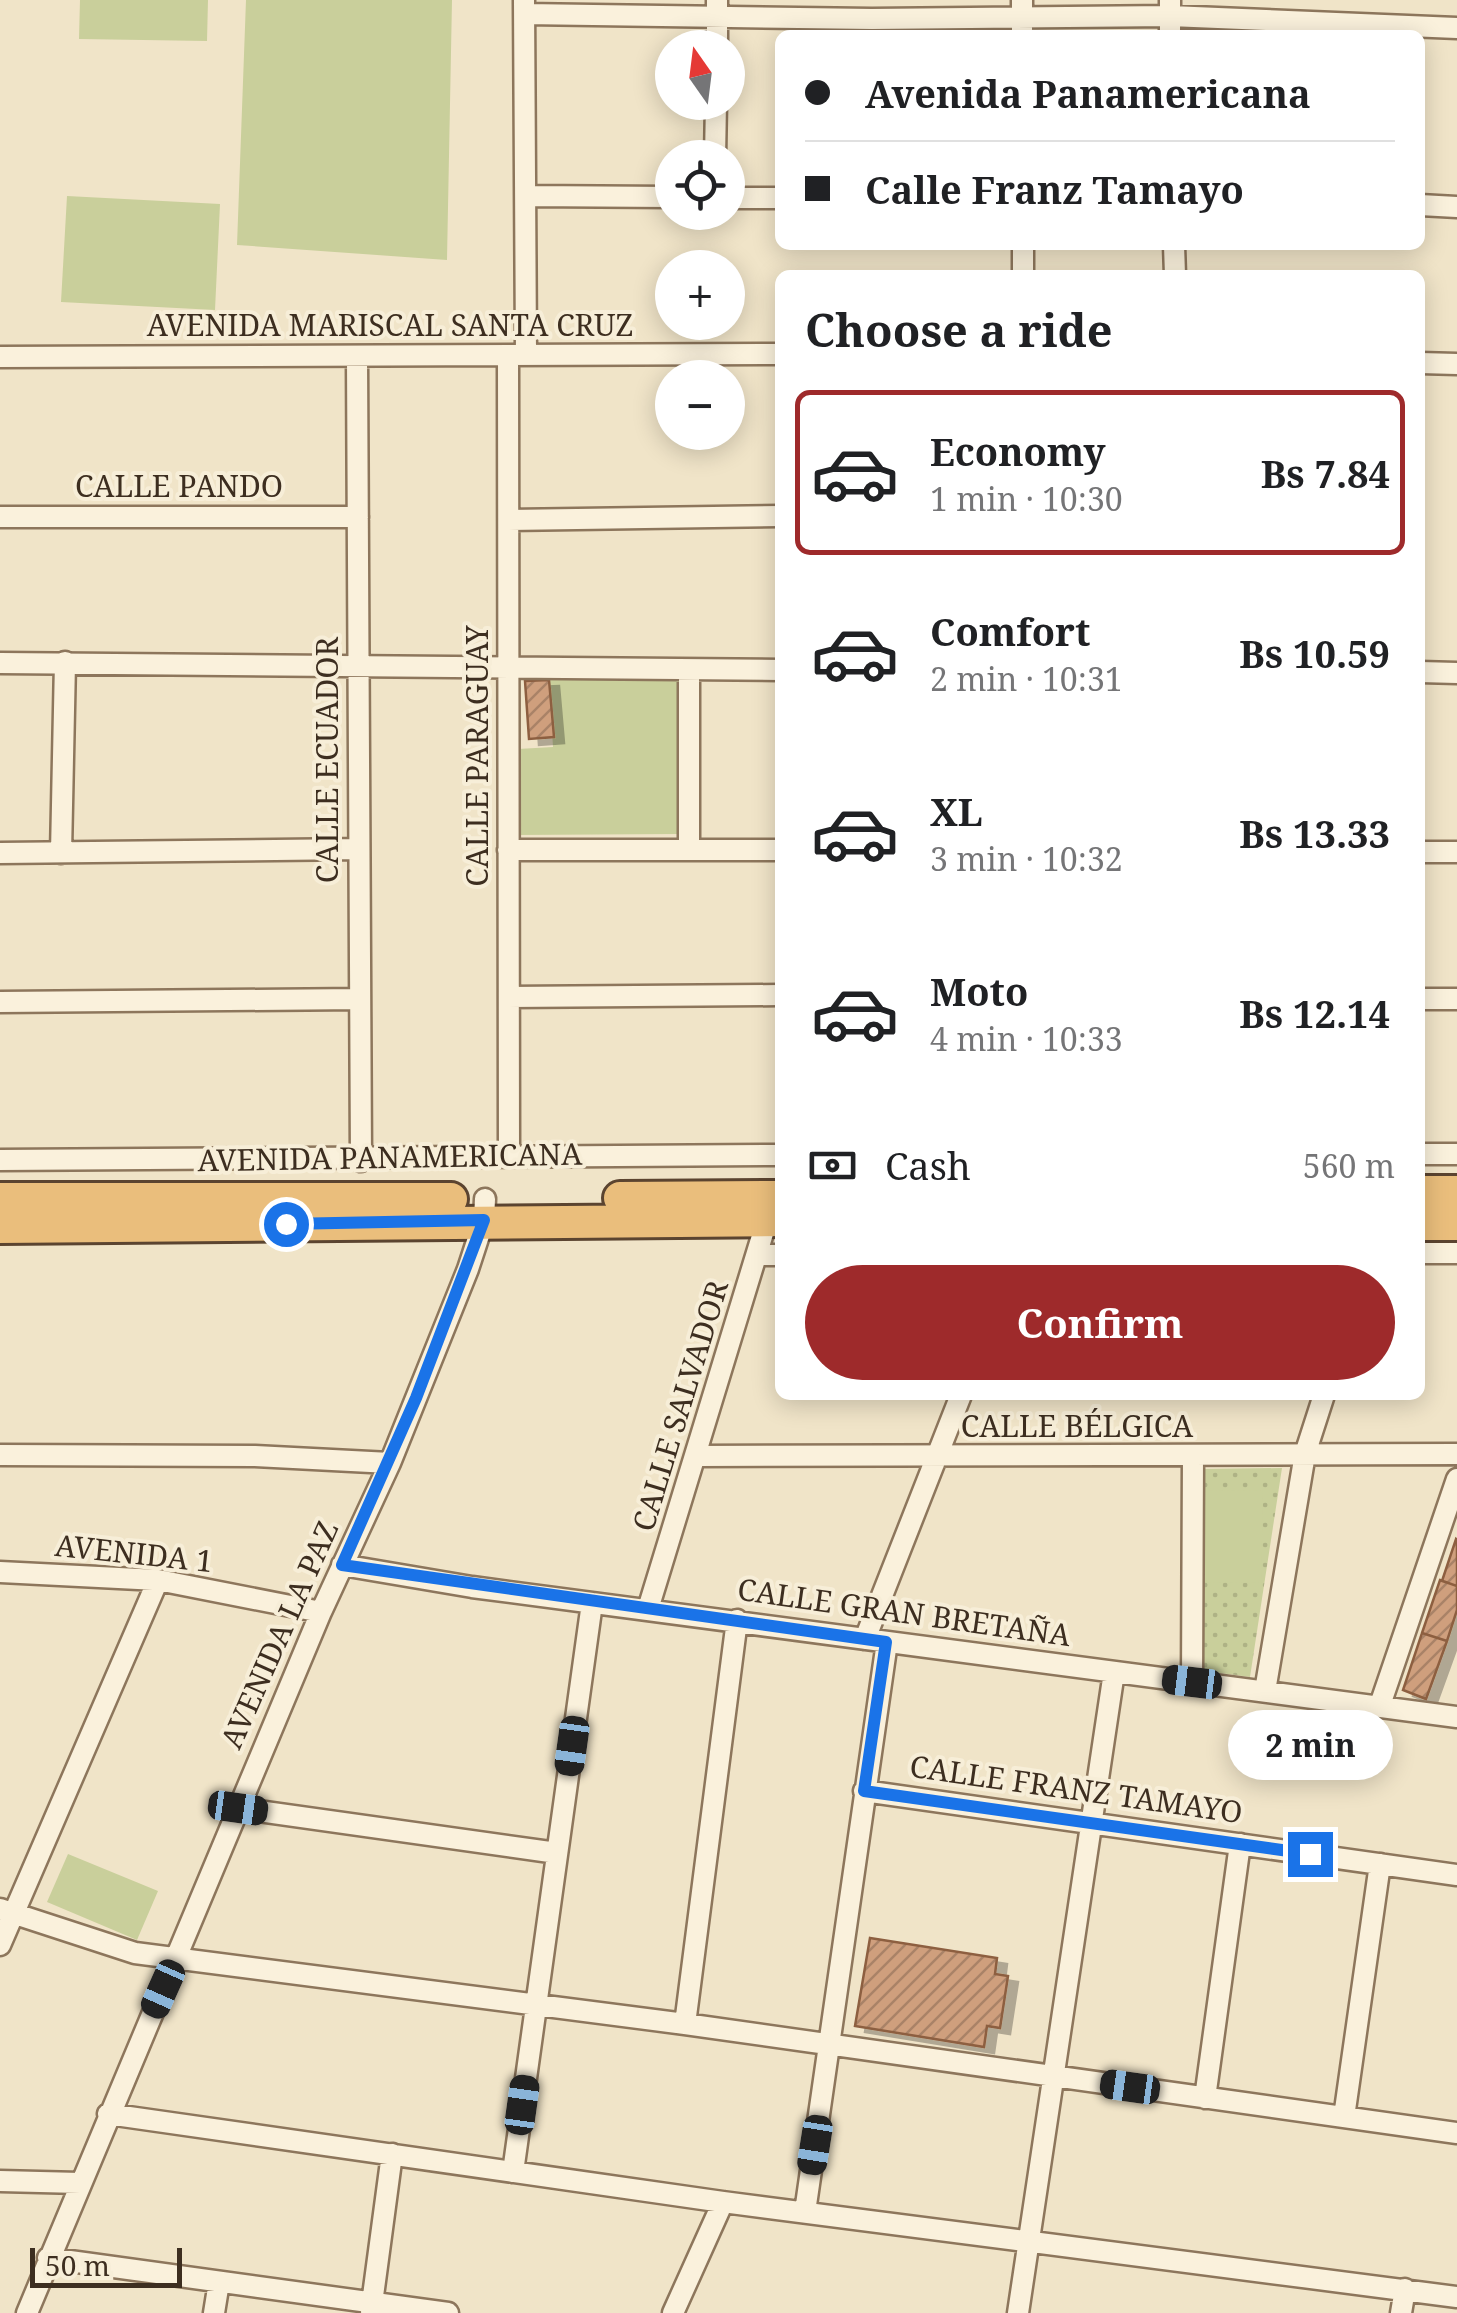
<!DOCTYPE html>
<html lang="en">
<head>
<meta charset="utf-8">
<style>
	body { margin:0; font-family:"Noto Serif",serif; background:#f2f2f2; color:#202124; height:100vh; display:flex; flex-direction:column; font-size:38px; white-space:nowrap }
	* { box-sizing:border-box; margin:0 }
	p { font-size:32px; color:#757577 }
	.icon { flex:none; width:55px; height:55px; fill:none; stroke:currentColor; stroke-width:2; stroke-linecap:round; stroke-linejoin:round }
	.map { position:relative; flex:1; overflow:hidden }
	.panel { position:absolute; left:775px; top:270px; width:650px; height:1130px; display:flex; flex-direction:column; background:#fff; border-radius:15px; box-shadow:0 5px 25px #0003 }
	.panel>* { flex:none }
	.banner { position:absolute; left:775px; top:30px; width:650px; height:220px; border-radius:15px; box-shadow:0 5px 25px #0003; display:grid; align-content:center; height:220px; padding:0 30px; background:#fff }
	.needle { width:65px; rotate:346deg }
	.tools { position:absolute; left:655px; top:30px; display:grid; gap:20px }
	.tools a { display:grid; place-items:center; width:90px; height:90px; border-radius:50%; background:#fff; box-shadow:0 5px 25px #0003; font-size:50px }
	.scale { position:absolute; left:30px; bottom:25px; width:152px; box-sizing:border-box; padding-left:10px; border:5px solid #3d2e20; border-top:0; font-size:28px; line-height:35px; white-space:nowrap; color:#3d2e20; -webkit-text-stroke:8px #f7eed8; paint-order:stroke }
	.end { position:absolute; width:45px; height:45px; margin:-22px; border:12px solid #1a73e8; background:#fff; box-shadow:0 0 0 5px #fff }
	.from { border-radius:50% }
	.bubble { position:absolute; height:70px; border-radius:35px; background:#fff; box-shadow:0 5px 25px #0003; font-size:32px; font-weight:700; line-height:70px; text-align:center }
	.car { position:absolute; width:30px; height:60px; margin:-30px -15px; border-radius:12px; box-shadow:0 0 8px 2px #0007; background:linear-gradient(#222 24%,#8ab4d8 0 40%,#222 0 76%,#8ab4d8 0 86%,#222 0) }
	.banner b { display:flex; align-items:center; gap:35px; height:95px; font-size:38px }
	.banner b+b { border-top:2px solid #e0e0e0 }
	.banner i { width:25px; height:25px; background:#202124 }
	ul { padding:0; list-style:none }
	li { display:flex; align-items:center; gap:30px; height:165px; margin:0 20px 15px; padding:0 10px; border:5px solid transparent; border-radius:15px }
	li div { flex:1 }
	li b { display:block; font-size:38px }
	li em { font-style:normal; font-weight:700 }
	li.active { border-color:#9e2a2b }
	li>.icon { width:90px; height:90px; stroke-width:1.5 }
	h2 { padding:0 30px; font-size:45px; line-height:120px }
	.pay { display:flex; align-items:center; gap:25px; height:110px; padding:0 30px; font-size:38px }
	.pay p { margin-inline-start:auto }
	.action { display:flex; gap:20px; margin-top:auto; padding:20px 30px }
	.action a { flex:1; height:115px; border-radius:60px; background:#9e2a2b; color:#fff; font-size:40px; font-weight:700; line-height:115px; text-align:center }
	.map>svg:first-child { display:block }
	.park { fill:url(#park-dots) }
	.pitch { fill:#c9cf9b }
	.building { fill:url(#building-hatch); stroke:#8d5f41; stroke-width:2.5; filter:url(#shadow) }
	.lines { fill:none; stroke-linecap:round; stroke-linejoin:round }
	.minor-casing { stroke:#8d765c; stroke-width:25 }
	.trunk-casing { stroke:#5b4430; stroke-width:38 }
	.minor { stroke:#faf1dc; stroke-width:20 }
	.trunk { stroke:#eabe7c; stroke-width:32 }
	.route { stroke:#1a73e8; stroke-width:12 }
	.labels { text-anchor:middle; stroke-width:8; stroke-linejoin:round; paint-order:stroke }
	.street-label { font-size:30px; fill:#3d2e20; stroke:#f7eed8 }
</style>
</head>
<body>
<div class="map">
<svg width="1457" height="2313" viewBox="0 0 1457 2313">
	<defs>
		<pattern id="park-dots" width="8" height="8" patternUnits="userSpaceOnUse" patternTransform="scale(2.5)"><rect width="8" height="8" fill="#c9cf9b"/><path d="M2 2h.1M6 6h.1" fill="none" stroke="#aeb285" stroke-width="1.8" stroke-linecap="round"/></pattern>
		<pattern id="building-hatch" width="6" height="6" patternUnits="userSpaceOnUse" patternTransform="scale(2.5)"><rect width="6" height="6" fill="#cf9f7d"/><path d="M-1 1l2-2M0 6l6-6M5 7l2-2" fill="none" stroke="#a98266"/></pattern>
		<filter id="shadow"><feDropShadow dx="10" dy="6" stdDeviation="0" flood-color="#0004"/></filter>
	</defs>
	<rect width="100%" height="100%" fill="#f0e4c8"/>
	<path class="park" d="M1282,1468L1250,1677L1198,1670V1469Z"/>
	<path class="pitch" d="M80,0H208L207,41L79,39Z
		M246,0H452L447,260L237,245Z
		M67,196L220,204L215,310L61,302Z
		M679,677V834L515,835L518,749L553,747L549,680Z
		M1203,1490L1263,1491L1261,1583L1201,1582Z
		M68,1854L158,1891L137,1940L47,1902Z"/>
	<path class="building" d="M549,680L554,737L529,739L525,681Z
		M1456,1539L1457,1540V1586L1442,1581Z
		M1440,1580L1457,1586V1610L1447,1641L1422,1633Z
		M1422,1633L1447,1641L1426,1699L1403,1690Z
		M870,1938L997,1958L995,1974L1008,1976L1000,2028L987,2026L984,2047L855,2026Z"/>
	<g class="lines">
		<defs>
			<path id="minor" d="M1022,0V35
				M1170,0V35
				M524,1L526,354
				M525,14L872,19L1170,16L1457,28
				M717,48V0
				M715,158L716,102
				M527,196L672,197
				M728,198H780
				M1420,205L1457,207
				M1174,245L1175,275
				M1023,275V245
				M508,356L509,1157
				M0,357L780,354
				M357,358L361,1161
				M1420,363L1457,364
				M0,517H358
				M509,520L780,516
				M0,663L780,670
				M1420,672L1457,673
				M508,850H780
				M689,850V670
				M1420,852H1457
				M0,853L358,849
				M61,853L65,662
				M509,997L780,995
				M1420,999H1457
				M0,1002L360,999
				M1420,1154H1457
				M0,1160L780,1155
				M1420,1253H1457
				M758,1255H780
				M0,1455L255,1456L390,1463
				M697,1456L1457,1454
				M342,1565L472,1587L1457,1717
				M0,1572L158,1580L321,1612
				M648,1609L767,1220
				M865,1639L961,1395
				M1192,1682L1193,1457
				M1265,1691L1305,1454L1324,1395
				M1380,1705L1457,1479
				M864,1791L1457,1875
				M237,1808L557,1853
				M0,1909L135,1953L685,2024L1457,2133
				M0,1945L158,1580
				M685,2024L737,1620
				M1205,2098L1240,1844
				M108,2114L723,2202L1457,2297
				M1344,2117L1380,1864
				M513,2172L592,1603
				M0,2181L80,2183
				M805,2212L887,1642
				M48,2258L448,2313
				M371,2311L392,2154
				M27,2313L321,1612L390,1463L468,1269L484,1220L485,1199
				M214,2313L219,2282
				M673,2313L723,2202
				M1018,2313L1114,1672
				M1401,2313L1405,2289"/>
			<path id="trunk" d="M1420,1192H1457
				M620,1198L780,1197
				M0,1199H451
				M1420,1224H1457
				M0,1227L780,1220"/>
		</defs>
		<use href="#minor" class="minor-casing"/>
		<use href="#trunk" class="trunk-casing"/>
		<use href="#minor" class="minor"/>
		<use href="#trunk" class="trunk"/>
	</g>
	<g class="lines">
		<path class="route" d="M286,1224L484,1220L416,1398L342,1565L886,1642L864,1791L1310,1854"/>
	</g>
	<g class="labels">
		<g class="street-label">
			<text x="390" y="336">AVENIDA MARISCAL SANTA CRUZ</text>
			<text x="179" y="497">CALLE PANDO</text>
			<text transform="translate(478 756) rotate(-90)" y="10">CALLE PARAGUAY</text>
			<text transform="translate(328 760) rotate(-90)" y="10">CALLE ECUADOR</text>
			<text transform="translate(390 1158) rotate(-1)" y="10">AVENIDA PANAMERICANA</text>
			<text transform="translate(681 1406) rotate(-73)" y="10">CALLE SALVADOR</text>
			<text x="1077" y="1437">CALLE BÉLGICA</text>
			<text transform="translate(134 1554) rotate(6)" y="10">AVENIDA 1</text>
			<text transform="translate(904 1613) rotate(8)" y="10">CALLE GRAN BRETAÑA</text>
			<text transform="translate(280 1635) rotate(-66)" y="10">AVENIDA LA PAZ</text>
			<text transform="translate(1076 1790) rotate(8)" y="10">CALLE FRANZ TAMAYO</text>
		</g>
	</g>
</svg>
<div class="tools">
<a><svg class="needle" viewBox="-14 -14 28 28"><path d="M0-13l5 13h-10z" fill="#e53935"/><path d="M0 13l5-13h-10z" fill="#757577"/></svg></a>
<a><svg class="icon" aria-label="locate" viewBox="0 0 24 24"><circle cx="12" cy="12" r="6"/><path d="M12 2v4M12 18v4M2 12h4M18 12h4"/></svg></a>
<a>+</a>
<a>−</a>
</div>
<div class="scale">50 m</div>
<i class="end from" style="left:286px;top:1224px"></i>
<i class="end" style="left:1310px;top:1854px"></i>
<div class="bubble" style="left:1228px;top:1710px;width:165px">2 min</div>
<i class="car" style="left:1192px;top:1682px;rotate:277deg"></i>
<i class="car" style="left:572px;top:1746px;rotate:188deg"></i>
<i class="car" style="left:238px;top:1808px;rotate:98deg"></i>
<i class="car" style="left:163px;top:1989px;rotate:204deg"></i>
<i class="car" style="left:1130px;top:2087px;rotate:278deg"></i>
<i class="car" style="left:522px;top:2105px;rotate:8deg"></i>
<i class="car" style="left:815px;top:2145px;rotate:189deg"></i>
<div class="banner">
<b><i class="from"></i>Avenida Panamericana</b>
<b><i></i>Calle Franz Tamayo</b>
</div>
<section class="panel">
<h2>Choose a ride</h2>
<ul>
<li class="active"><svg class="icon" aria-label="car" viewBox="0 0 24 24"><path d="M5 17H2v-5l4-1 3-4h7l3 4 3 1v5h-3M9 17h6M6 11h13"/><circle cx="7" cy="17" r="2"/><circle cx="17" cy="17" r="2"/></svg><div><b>Economy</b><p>1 min · 10:30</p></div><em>Bs 7.84</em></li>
<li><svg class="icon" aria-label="car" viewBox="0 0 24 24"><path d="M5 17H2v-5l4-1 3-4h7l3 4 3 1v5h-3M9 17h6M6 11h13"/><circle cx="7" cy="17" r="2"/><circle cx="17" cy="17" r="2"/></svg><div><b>Comfort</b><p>2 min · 10:31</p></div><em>Bs 10.59</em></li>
<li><svg class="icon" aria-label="car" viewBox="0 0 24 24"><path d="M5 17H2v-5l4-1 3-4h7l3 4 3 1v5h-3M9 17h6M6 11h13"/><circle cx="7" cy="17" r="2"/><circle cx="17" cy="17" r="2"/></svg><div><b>XL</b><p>3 min · 10:32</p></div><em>Bs 13.33</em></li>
<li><svg class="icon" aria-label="car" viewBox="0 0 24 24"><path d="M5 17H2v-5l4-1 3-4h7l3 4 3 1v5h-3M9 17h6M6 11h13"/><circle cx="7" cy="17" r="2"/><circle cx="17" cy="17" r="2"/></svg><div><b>Moto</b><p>4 min · 10:33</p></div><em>Bs 12.14</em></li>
</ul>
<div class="pay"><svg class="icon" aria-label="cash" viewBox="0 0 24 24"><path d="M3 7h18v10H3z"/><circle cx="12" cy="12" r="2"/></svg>Cash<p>560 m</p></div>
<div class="action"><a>Confirm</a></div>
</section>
</div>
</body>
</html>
